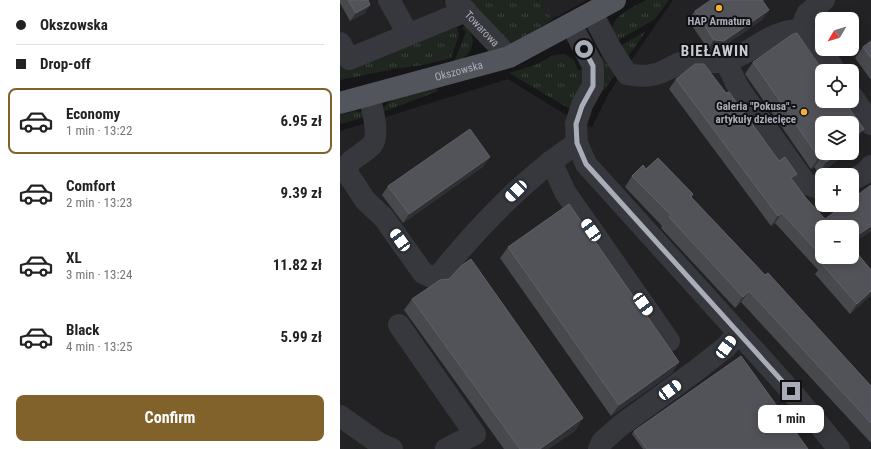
<!DOCTYPE html>
<html lang="en">
<head>
<meta charset="utf-8">
<style>
	body { margin:0; font-family:"Roboto Condensed",sans-serif; background:#f6f6f6; color:#222; height:100vh; display:flex; flex-direction:column; font-size:15px; white-space:nowrap }
	* { box-sizing:border-box; margin:0 }
	p { font-size:13px; color:#767676 }
	.icon { flex:none; width:22px; height:22px; fill:none; stroke:currentColor; stroke-width:2; stroke-linecap:round; stroke-linejoin:round }
	.map { position:relative; flex:1; overflow:hidden }
	.sheet { display:flex; flex-direction:column; background:#fff; width:340px }
	.sheet>* { flex:none }
	.banner { display:grid; align-content:center; height:88px; padding:0 16px; background:#fff }
	.needle { width:26px; rotate:232deg }
	.tools { position:absolute; left:475px; top:12px; display:grid; gap:8px }
	.tools a { display:grid; place-items:center; width:44px; height:44px; border-radius:8px; background:#fff; box-shadow:0 2px 10px #0003; font-size:20px }
	.end { position:absolute; width:18px; height:18px; margin:-9px; border:5px solid #a8adb8; background:#111; box-shadow:0 0 0 2px #111 }
	.from { border-radius:50% }
	.bubble { position:absolute; height:28px; border-radius:8px; background:#fff; box-shadow:0 2px 10px #0003; font-size:13px; font-weight:700; line-height:28px; text-align:center }
	.car { position:absolute; width:12px; height:24px; margin:-12px -6px; border-radius:5px; box-shadow:0 0 3px 1px #0007; background:linear-gradient(#fff 24%,#345 0 40%,#fff 0 76%,#345 0 86%,#fff 0) }
	.banner b { display:flex; align-items:center; gap:14px; height:38px; font-size:15px }
	.banner b+b { border-top:1px solid #e0e0e0 }
	.banner i { width:10px; height:10px; background:#222 }
	ul { padding:0; list-style:none }
	li { display:flex; align-items:center; gap:12px; height:66px; margin:0 8px 6px; padding:0 8px; border:2px solid transparent; border-radius:8px }
	li div { flex:1 }
	li b { display:block; font-size:15px }
	li em { font-style:normal; font-weight:700 }
	li.active { border-color:#80622a }
	li>.icon { width:36px; height:36px; stroke-width:1.5 }
	.button { display:flex; gap:8px; margin-top:auto; padding:8px 16px }
	.button a { flex:1; height:46px; border-radius:8px; background:#80622a; color:#fff; font-size:16px; font-weight:700; line-height:46px; text-align:center }
	main { display:flex; flex:1; min-height:0 }
	.map>svg:first-child { display:block }
	.built { fill:#222225; fill-rule:evenodd }
	.grass { fill:url(#grass-tufts) }
	.lines { fill:none; stroke-linecap:round; stroke-linejoin:round }
	.minor { stroke:#37383d; stroke-width:22 }
	.major { stroke:#53555c; stroke-width:22 }
	.wall { fill:#47494d }
	.shaded-wall { fill:#2f3033 }
	.building { fill:#525359; stroke:#5f6168 }
	.route { stroke:#a8adb8; stroke-width:5 }
	.poi-dot { fill:#f2b134; stroke:#111113; stroke-width:1.5 }
	.labels { text-anchor:middle; stroke-width:4; stroke-linejoin:round; paint-order:stroke }
	.poi-label { font-size:11px; font-weight:bold; fill:#a8adb8; stroke:#111113 }
	.street-label { font-size:11px; fill:#a8adb8; stroke:#111113 }
	.district-label { font-size:15px; font-weight:bold; letter-spacing:1px; fill:#c9ccd4; stroke:#111113 }
</style>
</head>
<body>
<main>
<section class="sheet">
<div class="banner">
<b><i class="from"></i>Okszowska</b>
<b><i></i>Drop-off</b>
</div>
<ul>
<li class="active"><svg class="icon" aria-label="car" viewBox="0 0 24 24"><path d="M5 17H2v-5l4-1 3-4h7l3 4 3 1v5h-3M9 17h6M6 11h13"/><circle cx="7" cy="17" r="2"/><circle cx="17" cy="17" r="2"/></svg><div><b>Economy</b><p>1 min · 13:22</p></div><em>6.95 zł</em></li>
<li><svg class="icon" aria-label="car" viewBox="0 0 24 24"><path d="M5 17H2v-5l4-1 3-4h7l3 4 3 1v5h-3M9 17h6M6 11h13"/><circle cx="7" cy="17" r="2"/><circle cx="17" cy="17" r="2"/></svg><div><b>Comfort</b><p>2 min · 13:23</p></div><em>9.39 zł</em></li>
<li><svg class="icon" aria-label="car" viewBox="0 0 24 24"><path d="M5 17H2v-5l4-1 3-4h7l3 4 3 1v5h-3M9 17h6M6 11h13"/><circle cx="7" cy="17" r="2"/><circle cx="17" cy="17" r="2"/></svg><div><b>XL</b><p>3 min · 13:24</p></div><em>11.82 zł</em></li>
<li><svg class="icon" aria-label="car" viewBox="0 0 24 24"><path d="M5 17H2v-5l4-1 3-4h7l3 4 3 1v5h-3M9 17h6M6 11h13"/><circle cx="7" cy="17" r="2"/><circle cx="17" cy="17" r="2"/></svg><div><b>Black</b><p>4 min · 13:25</p></div><em>5.99 zł</em></li>
</ul>
<div class="button"><a>Confirm</a></div>
</section>
<div class="map">
<svg width="531" height="449" viewBox="0 0 531 449">
	<defs>
		<pattern id="grass-tufts" width="24" height="20" patternUnits="userSpaceOnUse"><rect width="24" height="20" fill="#1e261f"/><path d="M3 7l-1-3M5 7V3M7 7l1-3M15 17l-1-3M17 17v-4M19 17l1-3" fill="none" stroke="#3c433d"/></pattern>
	</defs>
	<rect width="100%" height="100%" fill="#161618"/>
	<path class="built" d="M0,0H103L121,20L5,69L0,65Z
		M196,0H247L213,19Z
		M333,0H531V449H0V131L168,79L231,118L252,127L270,91ZM482,19H512V49H482ZM482,71H512V101H482ZM482,123H512V153H482ZM482,175H512V205H482ZM482,227H512V257H482Z"/>
	<path class="grass" d="M129,0H196L213,19L175,45L163,37Z
		M306,0H329L315,19L277,41C276,38 274,35 273,32C268,17 296,6 306,0Z
		M121,20L117,26L119,35L111,58L83,65L54,69L0,80V65L5,69Z
		M127,26C138,41 132,57 114,62L126,32L122,28Z
		M306,31L287,58L280,46Z
		M268,53L278,71L263,91V81L258,59Z
		M225,54L234,60L238,71L242,69L246,79L235,112L169,73L195,65L214,55Z
		M97,87L98,91L43,112L45,106L52,100Z
		M14,111L22,112L27,117L0,124V115Z"/>
	<g class="lines">
		<g class="minor">
			<path d="M49,0L68,34"/>
			<path id="s1" d="M116,1L169,57"/>
			<path d="M252,13L271,49L287,74C302,77 314,77 328,69C333,67 339,62 345,62C356,60 379,64 387,61C410,54 434,28 459,31C474,33 487,59 495,71"/>
			<path d="M231,24L253,66V85L242,105L236,124L237,143L246,164L451,391L499,449"/>
			<path d="M460,31L467,14L484,0"/>
			<path d="M0,43L9,59L126,11"/>
			<path d="M386,62L398,87L419,118L466,184L482,189"/>
			<path d="M29,96C32,107 40,135 32,145C29,148 25,151 22,153C12,161 11,158 6,171L25,200L44,218L83,273L96,279C137,228 182,180 237,143"/>
			<path d="M512,96L531,124"/>
			<path d="M211,161L225,192L329,341"/>
			<path d="M512,180L525,173L531,166"/>
			<path d="M59,325L135,434L106,449"/>
			<path d="M0,416L40,444L52,449"/>
			<path d="M259,449L262,442L280,426L354,372L386,347L398,333"/>
		</g>
		<path class="major" id="s2" d="M0,103L169,57L275,0"/>
	</g>
	<path class="wall" d="M0,0H28L25,13L10,21L0,3Z
		M371,0H424L423,1V19L378,50L368,49L348,20L355,11Z
		M531,41V80L515,58L523,47Z
		M413,62L524,129L516,140L512,143V123L498,160L479,174L474,167L471,169L405,74Z
		M336,79L439,161L457,174L453,180L465,197L485,219L531,231L512,244V227H482L531,270V295L510,314L475,274L478,270L435,223L431,226L329,89Z
		M144,166L63,223L42,195L48,186Z
		M306,169L351,197L531,386V443L401,302L395,308L321,228L322,226L285,187L292,176Z
		M168,247L339,362L332,373L271,416L160,258Z
		M72,299L236,430L208,449H164L64,310Z
		M294,431L468,449H303L292,434Z"/>
	<path class="shaded-wall" d="M30,5L25,13L10,21L16,13Z
		M429,10L423,19L378,50L368,49L374,40Z
		M524,129L516,140L512,143V137Z
		M500,153H503L498,160L479,174L486,162Z
		M482,156L474,167L471,169L479,158Z
		M150,157L144,166L63,223L69,214Z
		M457,174L450,183L451,178Z
		M442,213L435,223L431,226L438,216Z
		M531,226V231L512,244V239Z
		M409,291L401,302L395,308L403,297Z
		M531,291V295L510,314L517,304Z
		M339,362L332,373L271,416L279,405Z
		M243,418L236,430L208,449H200Z"/>
	<path class="building" d="M8,0H28L30,5L16,13Z
		M371,0H422L429,10L384,41L374,40L355,11Z
		M457,33L483,71H482V101H504L524,129L512,137V123H482V153H500L486,162L482,156L479,158L413,62L453,34Z
		M531,41V58L523,47Z
		M355,64H364L386,93L389,92L439,161L445,157L457,174L451,178L465,197L485,219L504,205H512V199L531,185V226L512,239V227H482V257H512V247L531,270V291L517,304L482,264L486,261L442,213L438,216L336,79Z
		M130,129L150,157L69,214L48,186Z
		M318,158L353,194L351,197L425,275L428,273L531,386V423L409,291L403,297L329,217L331,215L292,176L303,165L306,169Z
		M229,204L339,362L279,405L168,247Z
		M131,259L243,418L200,449H180L72,299L100,280L109,279L122,265Z
		M401,356L468,449H307L294,431Z"/>
	<g class="lines">
		<path class="route" d="M244,49L253,66V86L242,106L236,124L237,143L246,164L451,391"/>
	</g>
	<g class="poi-dot">
		<circle cx="379" cy="8" r="4"/>
		<circle cx="464" cy="112" r="4"/>
	</g>
	<g class="labels">
		<g class="poi-label">
			<text x="379" y="25">HAP Armatura</text>
			<text x="456" y="110" text-anchor="end">Galeria "Pokusa" -<tspan x="456" dy="13">artykuły dziecięce</tspan></text>
		</g>
		<g class="street-label">
			<text dy="4" stroke="none"><textPath href="#s1" startOffset="38">Towarowa</textPath></text>
			<text dy="4" stroke="none"><textPath href="#s2" startOffset="123">Okszowska</textPath></text>
		</g>
		<g class="district-label">
			<text x="375" y="56">BIEŁAWIN</text>
		</g>
	</g>
</svg>
<div class="tools">
<a><svg class="needle" viewBox="-14 -14 28 28"><path d="M0-13l5 13h-10z" fill="#e53935"/><path d="M0 13l5-13h-10z" fill="#767676"/></svg></a>
<a><svg class="icon" aria-label="locate" viewBox="0 0 24 24"><circle cx="12" cy="12" r="6"/><path d="M12 2v4M12 18v4M2 12h4M18 12h4"/></svg></a>
<a><svg class="icon" aria-label="layers" viewBox="0 0 24 24"><path d="M12 4l9 5-9 5-9-5zM3 14l9 5 9-5"/></svg></a>
<a>+</a>
<a>−</a>
</div>
<i class="end from" style="left:244px;top:49px"></i>
<i class="end" style="left:451px;top:391px"></i>
<div class="bubble" style="left:418px;top:405px;width:66px">1 min</div>
<i class="car" style="left:176px;top:191px;rotate:226deg"></i>
<i class="car" style="left:251px;top:230px;rotate:325deg"></i>
<i class="car" style="left:60px;top:240px;rotate:324deg"></i>
<i class="car" style="left:303px;top:304px;rotate:145deg"></i>
<i class="car" style="left:386px;top:347px;rotate:37deg"></i>
<i class="car" style="left:330px;top:390px;rotate:54deg"></i>
</div>
</main>
</body>
</html>
